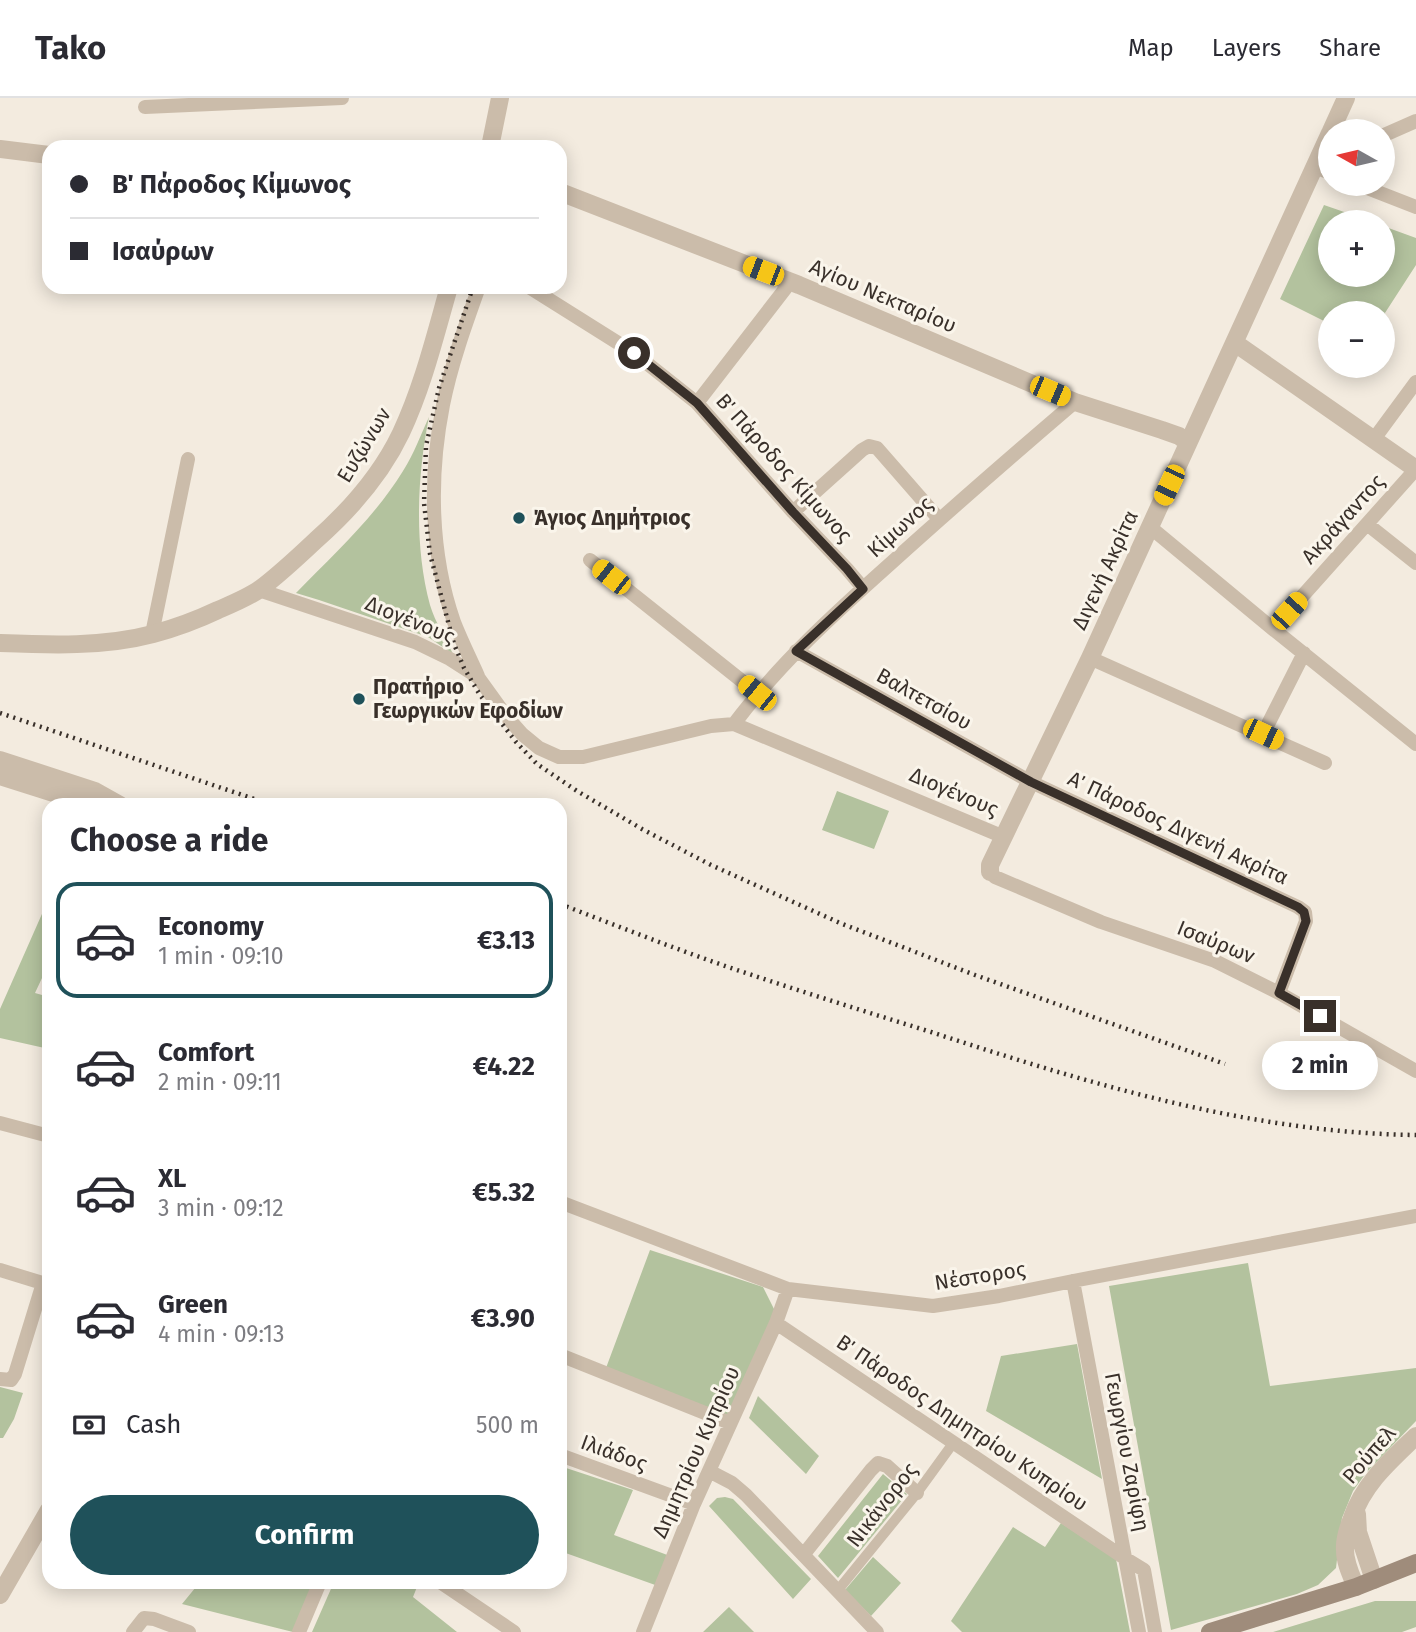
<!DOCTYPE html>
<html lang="en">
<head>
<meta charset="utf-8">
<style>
	body { margin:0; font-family:"Fira Sans",sans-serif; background:#f2f2f3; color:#2b2b33; height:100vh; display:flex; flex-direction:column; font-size:26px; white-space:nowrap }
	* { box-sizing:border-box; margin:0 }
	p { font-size:23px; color:#7c7c81 }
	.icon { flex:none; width:38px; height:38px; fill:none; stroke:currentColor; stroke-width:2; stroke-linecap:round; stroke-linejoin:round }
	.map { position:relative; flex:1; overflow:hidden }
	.sheet { position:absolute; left:42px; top:700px; width:525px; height:791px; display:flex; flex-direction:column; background:#fff; border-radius:21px; box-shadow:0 4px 18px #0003 }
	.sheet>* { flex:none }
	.banner { position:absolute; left:42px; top:42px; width:525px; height:154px; border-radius:21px; box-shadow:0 4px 18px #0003; display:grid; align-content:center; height:154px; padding:0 28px; background:#fff }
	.needle { width:46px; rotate:278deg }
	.controls { position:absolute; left:1318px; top:21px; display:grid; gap:14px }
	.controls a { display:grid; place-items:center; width:77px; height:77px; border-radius:50%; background:#fff; box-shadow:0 4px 18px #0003; font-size:35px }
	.end { position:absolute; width:32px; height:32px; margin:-16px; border:9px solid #39302a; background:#fff; box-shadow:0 0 0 4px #fff }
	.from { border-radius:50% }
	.bubble { position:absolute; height:49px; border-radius:24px; background:#fff; box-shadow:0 4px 18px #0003; font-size:23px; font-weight:700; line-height:49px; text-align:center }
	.car { position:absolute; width:21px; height:42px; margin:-21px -10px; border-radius:9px; box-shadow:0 0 5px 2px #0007; background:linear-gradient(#f5c518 24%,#345 0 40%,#f5c518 0 76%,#345 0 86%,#f5c518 0) }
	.banner b { display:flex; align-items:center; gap:24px; height:66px; font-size:26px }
	.banner b+b { border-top:2px solid #e1e1e2 }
	.banner i { width:18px; height:18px; background:#2b2b33 }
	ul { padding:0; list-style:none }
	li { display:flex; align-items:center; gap:21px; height:116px; margin:0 14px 10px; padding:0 14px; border:4px solid transparent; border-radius:21px }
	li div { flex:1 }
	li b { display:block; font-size:26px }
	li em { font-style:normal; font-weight:700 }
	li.active { border-color:#1f515a }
	li>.icon { width:63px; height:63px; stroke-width:1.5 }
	h2 { padding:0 28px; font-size:32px; line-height:84px }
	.pay { display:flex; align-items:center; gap:18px; height:77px; padding:0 28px; font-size:26px }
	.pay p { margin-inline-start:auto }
	.action { display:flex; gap:14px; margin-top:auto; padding:14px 28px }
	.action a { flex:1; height:80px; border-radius:42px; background:#1f515a; color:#fff; font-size:28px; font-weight:700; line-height:80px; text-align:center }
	header { display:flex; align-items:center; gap:42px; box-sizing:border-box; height:98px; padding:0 35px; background:#fff; border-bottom:2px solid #e1e1e2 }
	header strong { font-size:33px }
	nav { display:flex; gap:38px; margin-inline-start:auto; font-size:24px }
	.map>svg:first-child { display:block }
	.green { fill:#b3c29e }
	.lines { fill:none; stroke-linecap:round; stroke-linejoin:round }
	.pedestrian { stroke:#cbbcaa; stroke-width:10 }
	.minor { stroke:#cbbcaa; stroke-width:14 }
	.tertiary { stroke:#cbbcaa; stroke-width:18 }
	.secondary { stroke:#9f8c7b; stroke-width:18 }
	.rail { stroke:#39302a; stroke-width:4.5; stroke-dasharray:2 5; stroke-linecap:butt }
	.route { stroke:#39302a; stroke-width:9 }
	.poi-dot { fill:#1f515a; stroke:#faf5eb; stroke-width:2.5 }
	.labels { text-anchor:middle; stroke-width:6; stroke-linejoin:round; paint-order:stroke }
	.street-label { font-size:21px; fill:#39302a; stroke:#faf5eb }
	.poi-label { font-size:21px; font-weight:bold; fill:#39302a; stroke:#faf5eb; text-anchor:start }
</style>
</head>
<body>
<header>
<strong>Tako</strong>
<nav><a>Map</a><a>Layers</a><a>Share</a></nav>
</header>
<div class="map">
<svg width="1416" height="1534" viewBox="0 0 1416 1534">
	<rect width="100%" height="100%" fill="#f3ebdf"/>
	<path class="green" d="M1324,107L1373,124H1330V177H1382L1383,128L1416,140V167L1383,218L1382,215H1330V226L1280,201Z
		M429,319C417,378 414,448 430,507C435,524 446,541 453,556L428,539L319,502L296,495C334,456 374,420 403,373C414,356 421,336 429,319Z
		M837,693L889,713L874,751L822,732Z
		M49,800V865L35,895L49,899V951L0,940V911Z
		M650,1152L763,1189L775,1213L728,1321L606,1270Z
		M1248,1165L1270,1288L1416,1270V1323L1366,1375L1353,1393L1342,1420L1336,1470L1318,1487L1297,1496L1171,1532L1109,1188Z
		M1077,1246L1102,1381L986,1313L1001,1258Z
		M0,1289L23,1295L14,1321L3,1340H0Z
		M758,1298L819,1358L806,1376L749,1320Z
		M560,1368L633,1392L614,1437L670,1458L658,1488L560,1453Z
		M883,1376L907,1396L838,1480L818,1458Z
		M725,1399L733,1401L811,1481L793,1501L709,1408L717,1400Z
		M1061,1425L1116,1461L1130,1534H962L951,1523L1013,1429L1045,1449Z
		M873,1459L901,1485L871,1518L845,1492Z
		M200,1484H314L293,1534L182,1506Z
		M334,1484H419L413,1499L457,1534H312Z
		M1375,1503H1416V1529L1402,1534H1273Z
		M729,1509L754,1534H703Z"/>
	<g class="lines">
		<path class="pedestrian" d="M838,1492L917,1395L954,1344"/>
		<path class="minor" d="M145,9L342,0
			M1382,38L1416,23
			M1315,69L1330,75
			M1357,86L1416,109
			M529,189L634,255L697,305L793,414L847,471L863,490
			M697,305L785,191L789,183
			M1374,341L1416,284
			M793,414L862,352L869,348L877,350L939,421
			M1367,426L1416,465
			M1150,429L1273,531L1416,646
			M590,462L757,595
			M259,492L415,544L450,561L478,579L506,618L522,636L539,650L559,659H583L711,628L734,626L1004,739
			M1273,531L1416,371
			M152,536L188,361
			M796,553L1031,684L1298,809L1305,814L1306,823L1279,895
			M1090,560L1325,665
			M478,578C470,560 461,542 454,524C430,455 429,378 443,307C451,267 465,228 479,189
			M734,626C779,566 834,516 890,466C951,411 1013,357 1075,304
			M1263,636L1304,555
			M990,774L995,779L1101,824L1215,863L1279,895L1416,973
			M0,1025L49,1038
			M560,1104L788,1191L933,1208L999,1198L1073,1183L1416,1118
			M0,1172L49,1187
			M1073,1183L1139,1534
			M776,1225L1126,1461L1144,1472L1155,1534
			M560,1257L730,1325
			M0,1281L11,1282L15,1276L43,1185
			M560,1357L694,1406
			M709,1373L732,1385L746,1397L877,1534
			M804,1456L871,1372L878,1365L887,1368L917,1395
			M440,1484L514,1534
			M133,1534L144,1520L154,1521L189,1534
			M299,1534L320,1484
			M643,1534L694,1406L776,1225L788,1191"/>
		<path class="tertiary" d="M1331,33L1346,0
			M490,49L500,0
			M0,51L49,57
			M560,94L799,187L1075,304L1162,332L1179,338L1188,345
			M1235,245L1416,371
			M0,545C50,547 104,549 153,536C175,530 197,522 218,512C232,506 247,500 260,491C280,476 298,459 316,442C351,411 381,377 401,335C423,288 435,238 449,189
			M0,662L95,693L120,707
			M0,678L91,707
			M990,774V767L1090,560L1330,35
			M1357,1416L1358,1434L1374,1482
			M1356,1489C1351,1477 1345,1465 1345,1452C1344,1441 1348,1430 1352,1420C1364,1385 1390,1363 1416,1338
			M0,1497L49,1412"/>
		<path class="secondary" d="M1210,1534L1356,1489L1416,1465"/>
		<path class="rail" d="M473,189L439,290L426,348L424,405L430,456L454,546L464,570L480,597L516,644L537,666L577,693L642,731L711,767L840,825L975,877L1225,966
			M0,615L272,707
			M560,806C623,830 685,855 749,876C809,896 870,915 931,934C1087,985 1250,1035 1416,1037"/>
	</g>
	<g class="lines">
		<path class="route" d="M634,255L697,305L793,414L847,471L863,491L796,553L1031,684L1298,809L1304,814L1306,823L1279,895L1320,918"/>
	</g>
	<g class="poi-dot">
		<circle cx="519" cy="420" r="7"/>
		<circle cx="359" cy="601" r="7"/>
	</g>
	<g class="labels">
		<g class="street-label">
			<text transform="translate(883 198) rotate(23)" y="7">Αγίου Νεκταρίου</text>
			<text transform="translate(364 347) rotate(-59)" y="7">Ευζώνων</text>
			<text transform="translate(784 370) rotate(48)" y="7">Β΄ Πάροδος Κίμωνος</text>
			<text transform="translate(1343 421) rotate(-48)" y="7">Ακράγαντος</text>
			<text transform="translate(900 429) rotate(-42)" y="7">Κίμωνος</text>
			<text transform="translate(1105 472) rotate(-65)" y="7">Διγενή Ακρίτα</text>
			<text transform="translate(410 522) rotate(22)" y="7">Διογένους</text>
			<text transform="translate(924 601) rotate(29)" y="7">Βαλτετσίου</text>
			<text transform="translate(954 694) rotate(23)" y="7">Διογένους</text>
			<text transform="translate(1178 730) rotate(25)" y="7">Α΄ Πάροδος Διγενή Ακρίτα</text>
			<text transform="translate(1216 844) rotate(22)" y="7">Ισαύρων</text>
			<text transform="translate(980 1178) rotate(-9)" y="7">Νέστορος</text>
			<text transform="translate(962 1325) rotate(34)" y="7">Β΄ Πάροδος Δημητρίου Κυπρίου</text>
			<text transform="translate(696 1354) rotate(-66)" y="7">Δημητρίου Κυπρίου</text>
			<text transform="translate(1127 1354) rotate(79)" y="7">Γεωργίου Ζαρίφη</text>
			<text transform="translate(614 1355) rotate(20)" y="7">Ιλιάδος</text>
			<text transform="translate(1369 1357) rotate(-49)" y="7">Ρούπελ</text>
			<text transform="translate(882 1407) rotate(-52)" y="7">Νικάνορος</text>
		</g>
		<g class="poi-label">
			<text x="533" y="427">Άγιος Δημήτριος</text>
			<text x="373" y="596">Πρατήριο<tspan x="373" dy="24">Γεωργικών Εφοδίων</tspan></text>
		</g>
	</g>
</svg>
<div class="controls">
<a><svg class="needle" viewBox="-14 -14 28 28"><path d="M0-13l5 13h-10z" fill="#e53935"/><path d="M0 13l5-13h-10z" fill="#7c7c81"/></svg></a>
<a>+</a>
<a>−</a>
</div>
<i class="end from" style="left:634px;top:255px"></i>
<i class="end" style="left:1320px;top:918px"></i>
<div class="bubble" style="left:1262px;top:943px;width:116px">2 min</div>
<i class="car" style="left:763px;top:173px;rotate:291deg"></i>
<i class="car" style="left:1050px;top:293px;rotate:113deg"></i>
<i class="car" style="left:1169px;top:387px;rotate:205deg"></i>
<i class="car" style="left:611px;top:479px;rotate:308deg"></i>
<i class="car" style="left:1289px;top:513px;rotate:42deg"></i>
<i class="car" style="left:757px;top:595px;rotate:309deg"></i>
<i class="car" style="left:1263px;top:636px;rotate:115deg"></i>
<div class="banner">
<b><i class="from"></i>Β΄ Πάροδος Κίμωνος</b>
<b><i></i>Ισαύρων</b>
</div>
<section class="sheet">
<h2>Choose a ride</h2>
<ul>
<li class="active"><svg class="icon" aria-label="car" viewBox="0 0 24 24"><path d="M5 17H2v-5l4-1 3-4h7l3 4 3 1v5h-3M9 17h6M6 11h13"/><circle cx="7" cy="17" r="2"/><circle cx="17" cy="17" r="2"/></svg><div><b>Economy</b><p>1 min · 09:10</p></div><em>€3.13</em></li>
<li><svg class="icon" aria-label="car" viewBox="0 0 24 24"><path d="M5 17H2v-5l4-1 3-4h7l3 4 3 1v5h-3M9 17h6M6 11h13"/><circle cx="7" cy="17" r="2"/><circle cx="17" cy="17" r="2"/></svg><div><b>Comfort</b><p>2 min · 09:11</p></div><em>€4.22</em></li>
<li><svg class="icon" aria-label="car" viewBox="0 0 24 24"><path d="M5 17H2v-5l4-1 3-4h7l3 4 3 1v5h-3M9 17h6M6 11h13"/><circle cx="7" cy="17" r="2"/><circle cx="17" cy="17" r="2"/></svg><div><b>XL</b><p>3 min · 09:12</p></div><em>€5.32</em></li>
<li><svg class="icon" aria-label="car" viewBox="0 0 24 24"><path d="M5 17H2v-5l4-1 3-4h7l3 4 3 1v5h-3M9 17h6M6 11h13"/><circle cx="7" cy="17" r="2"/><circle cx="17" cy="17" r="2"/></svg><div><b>Green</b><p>4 min · 09:13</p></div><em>€3.90</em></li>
</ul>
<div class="pay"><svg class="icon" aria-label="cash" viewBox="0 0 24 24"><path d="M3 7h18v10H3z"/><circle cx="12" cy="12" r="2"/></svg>Cash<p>500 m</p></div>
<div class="action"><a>Confirm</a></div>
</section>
</div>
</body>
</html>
